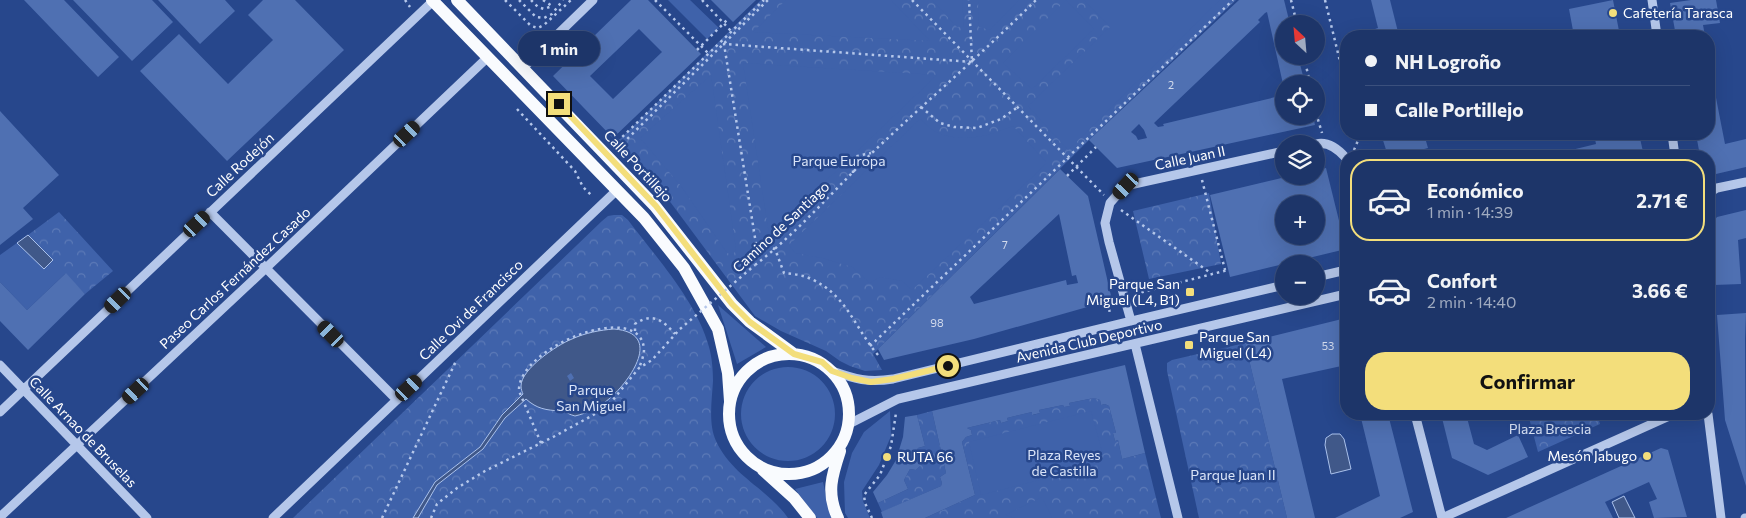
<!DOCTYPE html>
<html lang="es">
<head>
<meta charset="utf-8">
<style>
	body { margin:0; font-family:Commissioner,sans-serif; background:#2a4071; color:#f1f3f6; height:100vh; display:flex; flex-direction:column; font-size:19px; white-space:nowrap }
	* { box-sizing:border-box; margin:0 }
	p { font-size:16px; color:#a0abc0 }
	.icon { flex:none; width:28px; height:28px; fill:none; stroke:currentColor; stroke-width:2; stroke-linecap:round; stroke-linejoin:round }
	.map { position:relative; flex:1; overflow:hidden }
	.panel { position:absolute; left:1340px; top:150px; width:375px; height:270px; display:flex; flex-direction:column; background:#1d3569; border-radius:20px; box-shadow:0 5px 20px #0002,0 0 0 1px #3b507d }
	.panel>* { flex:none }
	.guide { position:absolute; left:1340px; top:30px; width:375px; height:110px; border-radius:20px; box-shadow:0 5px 20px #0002,0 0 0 1px #3b507d; display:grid; align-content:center; height:110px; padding:0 25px; background:#1d3569 }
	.needle { width:32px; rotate:334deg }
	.buttons { position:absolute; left:1275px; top:15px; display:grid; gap:10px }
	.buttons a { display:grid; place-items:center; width:50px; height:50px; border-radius:50%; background:#1d3569; box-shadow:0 5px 20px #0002,0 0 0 1px #3b507d; font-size:25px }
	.end { position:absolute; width:22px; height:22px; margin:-11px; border:6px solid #f3de7b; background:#111; box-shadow:0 0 0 2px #111 }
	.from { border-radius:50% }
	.bubble { position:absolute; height:35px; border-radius:18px; background:#1d3569; box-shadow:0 5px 20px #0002,0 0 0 1px #3b507d; font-size:16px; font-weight:700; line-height:35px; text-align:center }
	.car { position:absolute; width:15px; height:30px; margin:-15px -8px; border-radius:6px; box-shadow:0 0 4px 1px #0007; background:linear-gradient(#222 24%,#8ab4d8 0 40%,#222 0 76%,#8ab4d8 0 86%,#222 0) }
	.guide b { display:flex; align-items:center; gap:18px; height:48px; font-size:19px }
	.guide b+b { border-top:1px solid #3b507d }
	.guide i { width:12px; height:12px; background:#f1f3f6 }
	ul { padding:9px 0 0; list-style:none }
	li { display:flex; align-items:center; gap:15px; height:82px; margin:0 10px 8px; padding:0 15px; border:2px solid transparent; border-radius:20px }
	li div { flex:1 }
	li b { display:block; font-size:19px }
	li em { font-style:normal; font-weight:700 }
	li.active { border-color:#f3de7b }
	li>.icon { width:45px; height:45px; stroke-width:1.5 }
	.primary-button { display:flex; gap:10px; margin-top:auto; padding:10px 25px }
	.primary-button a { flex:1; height:58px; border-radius:20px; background:#f3de7b; color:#111; font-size:20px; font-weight:700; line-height:58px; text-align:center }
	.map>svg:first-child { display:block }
	.park { fill:url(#park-crowns) }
	.garden { fill:#3f62aa }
	.water { fill:#405889; stroke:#aac1eb }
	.building { fill:#4f70b2; fill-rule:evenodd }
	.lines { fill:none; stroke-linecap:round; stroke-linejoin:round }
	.path { stroke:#b5c7ea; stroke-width:2.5; stroke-dasharray:2.5 4; stroke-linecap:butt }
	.minor { stroke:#b5c7ea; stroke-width:9 }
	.major { stroke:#f9fbfe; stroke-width:12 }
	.path-bridge { stroke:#b5c7ea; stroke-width:2.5; stroke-dasharray:2.5 4; stroke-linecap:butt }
	.route { stroke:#f3de7b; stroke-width:6 }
	.poi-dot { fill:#f3de7b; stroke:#27478c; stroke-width:2 }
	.labels { text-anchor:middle; stroke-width:5; stroke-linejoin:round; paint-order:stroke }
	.number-label { font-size:11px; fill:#d3dbec }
	.poi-label { font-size:14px; fill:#fff; stroke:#27478c; text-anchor:start }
	.street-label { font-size:14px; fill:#fff; stroke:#27478c }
	.park-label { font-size:14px; fill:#dae4f8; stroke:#27478c }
</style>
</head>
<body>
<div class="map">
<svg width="1746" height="518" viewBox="0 0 1746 518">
	<defs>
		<pattern id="park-crowns" width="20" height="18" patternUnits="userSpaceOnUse" patternTransform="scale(1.25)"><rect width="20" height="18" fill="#3f62aa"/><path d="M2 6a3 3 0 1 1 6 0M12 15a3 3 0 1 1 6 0" fill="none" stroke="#5c7ab7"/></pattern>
	</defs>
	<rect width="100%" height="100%" fill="#27478c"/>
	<path class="park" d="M761,0H1236L1089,140L873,354L882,370L865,371L850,366L840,361L826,351L781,331L755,316L671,203L616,143Z
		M1209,193L1221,264L1149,279L1133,211Z
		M59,212L113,271L85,294L28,235Z
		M614,215H622L628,220C656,257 697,302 709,347C712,357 713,371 713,381C712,399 708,424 716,441C733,477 767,488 788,518H293L602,221L608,216Z
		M1245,343L1287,518H1199L1167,371V363L1172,360Z
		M1094,398L1100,400L1101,405L1105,404L1109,406L1116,433H1113L1115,441L1118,440L1122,459L1145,453L1161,518H925L975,495L962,442L966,437L972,435L971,430L967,428L1000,420L1001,423L1008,421L1007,418L1032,412L1033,415L1040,413L1039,410L1063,405L1064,407L1070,406L1069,403Z
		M932,411L946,473L940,477L942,483L941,486L882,512L878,503L908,489L904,480L910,469L916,470L919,467V463L914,459L918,448L925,446L917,415Z
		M1528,414H1597L1600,424L1538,452Z"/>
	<path class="garden" d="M668,0H690L719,28L707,39Z
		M786,0H891L930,41L753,32Z
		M932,0H962L964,26L957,27Z
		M978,0H1019L990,30L979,27Z
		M1066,0L1094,29L1032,89L1003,63Z
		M1084,0H1220L1068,150L1028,106L1110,27Z
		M743,63L937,75L769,235Z
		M711,75L736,249L733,255L727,253L681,186L640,138Z
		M920,119C925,123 930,129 936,132C962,144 988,136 1013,126L1047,163L912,290L902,281L880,277L870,283L852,267L822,258L795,253L789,245Z
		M28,235L66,273L27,310L0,282V255Z
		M718,305L766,347L737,364Z
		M741 414a47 47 0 1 1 94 0a47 47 0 1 1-94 0Z
		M890,411L891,436L879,465L862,491L863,501L870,518H848L845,513L844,482L852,453L864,432Z
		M1091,411L1103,455L1095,456L1097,465L981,495L969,442Z
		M823,482L831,518H817L795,489Z
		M1042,497L1052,518H1015L1005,515Z"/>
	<path class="water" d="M28,235L53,260L44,269L17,243Z
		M614,329C664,333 630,381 610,398C600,407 588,413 575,416C570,415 565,411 560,411C546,410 537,409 526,399L505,418L483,449L437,485L418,518H413L435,482L480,447L502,415L523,394C522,392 521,389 521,386C521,369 557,345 572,339C585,333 600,330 614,329Z
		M1332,434H1340L1344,439L1351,469L1331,474L1325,445L1326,438Z
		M1624,496L1635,518H1619L1612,502Z"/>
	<path class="building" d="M24,0H64L119,57L98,77Z
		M73,0H152L173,22L132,61Z
		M158,0H225L235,11L200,44Z
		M263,0H295L344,50L227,161L140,71L179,34L228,84L273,40L248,15Z
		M631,0H648L701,54L613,138L553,76ZM639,29L662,52L613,99L590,76Z
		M711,0H756L733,22Z
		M1239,0H1284L1290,24H1284V56H1298L1305,84H1283L1267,12L1265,13L1258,20L1260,22L1154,123L1158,127L1164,126L1163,124L1284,95V116H1313L1315,125L1117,168L1089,140ZM1139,124L1144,130L1147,138L1138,140L1136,136L1131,132Z
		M1371,0H1390L1399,36H1363L1369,31L1378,28Z
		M1613,0L1620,36H1574L1569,9Z
		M1691,0H1716L1720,23L1703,25L1705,36H1676L1670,3Z
		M1709,62L1725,144L1746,139V167L1716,174L1713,163L1709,164V156H1700L1696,134H1709Z
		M0,111L59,175L23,208L33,219L0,245Z
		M1381,134H1424L1428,148L1397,156H1388Z
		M1594,134H1639L1644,156H1547L1596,144Z
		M1326,168L1346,249L1230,277L1210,195L1290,176H1316V170ZM1284,204H1316V236H1284Z
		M1060,169L1088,196L1112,300L974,339L884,360L878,349ZM1059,214L1072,276L1076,275L1078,283L1067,285L1066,280L974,304L970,297Z
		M1746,210V238L1738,240L1741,284L1714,285L1710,226L1717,217Z
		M66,273L85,294L28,350L0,321V282L27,310Z
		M1746,313L1745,339L1746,486L1725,420L1717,315Z
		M1346,318V365L1282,379L1315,518H1287L1245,343Z
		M1125,365L1145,453L1122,459L1118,440L1115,441L1113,433H1116L1109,406L1105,404L1101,405L1100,400L1094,398L1069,403L1070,406L1064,407L1063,405L1039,410L1040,413L1032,415V412L1007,418L1008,421L1001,423L1000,420L967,428L971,430L972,435L966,437L962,442L975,495L925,518H883L881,512L941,486L942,483L940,477L946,473L932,411Z
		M571,373L574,378L570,381L567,376Z
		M1360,414H1388L1413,512L1400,518H1335L1380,496Z
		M1441,414H1466L1474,444L1487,450L1518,435L1528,457L1488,475L1452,458Z
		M917,415L925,446L918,448L914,459L919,463V467L916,470L910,469L904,480L908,489L878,503L873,492L887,475L896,460L903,437L905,417Z
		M1661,448L1668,450L1687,517L1654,518L1649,502L1657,499L1649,482L1605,502L1613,518H1506Z"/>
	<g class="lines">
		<path class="path" d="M405,0L410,7
			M505,0L531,26L538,28L544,25L571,0
			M519,0L536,17L544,18L552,14L563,0
			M531,0L538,7L544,9L552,6
			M543,0L552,6
			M655,0L709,54
			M702,0L731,31
			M912,0L1104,195
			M1291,0L1297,24
			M1325,0L1346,86
			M697,50L729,18
			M1304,56L1310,84
			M921,107L940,123L954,127L977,128L1001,119L1018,107
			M517,109L575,171L583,187L593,197
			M1316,113L1322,133
			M613,140L616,143L764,0
			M618,148L768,0
			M1354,150L1359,138L1358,134
			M1714,167L1711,168L1714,177
			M853,173V157L871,153
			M1067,176L1096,147
			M1202,180L1225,270
			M1121,210L1212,274
			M1345,243H1346
			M755,265C799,231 835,189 874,151C928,100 984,52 1036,0
			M1135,294L1228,270
			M1107,298L1108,303L1113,301
			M1108,303L1110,314
			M635,331V324C652,312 663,320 675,334
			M870,346L1233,0
			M878,355C854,327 847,295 811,279C803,275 793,274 784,273L775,249L756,244L724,44L972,62L969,0
			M541,443L519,391C517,347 642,298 644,350C644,355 641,363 639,368
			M382,518L456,361
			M431,518L437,504L457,488L485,471L555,436L595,414L612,401L639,368L652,360L680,329
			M872,518L865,503L864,495L880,475L891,446L896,413"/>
		<path class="minor" d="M1652,0L1657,36
			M523,68L593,0
			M1672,134L1675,156
			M1316,144C1328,141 1339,150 1346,158
			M1709,193L1717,188L1746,182
			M210,212L397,400
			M1316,277L1346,270
			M1131,321L1109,242L1105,223L1110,203L1125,186L1284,151
			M1135,344L1178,518
			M0,365L147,518
			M832,371C855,379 868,383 893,379L1131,321L1284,285
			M0,412L433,1
			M1415,414L1442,518
			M1708,414L1721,518
			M849,424L898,399L1346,294
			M0,517L266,268L488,57
			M273,518L617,190
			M1442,518L1674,414
			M1745,518H1746"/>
		<path class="major" d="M432,0L644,218L684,268L718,329L728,373L730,401
			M457,0L655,206L732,304L750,322L794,354
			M729 414a60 60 0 1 1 120 0a60 60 0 1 1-120 0Z
			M763,470L794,498L810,518
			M838,518C826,493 832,475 840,451"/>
		<path class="path-bridge" d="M680,329L755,265"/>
	</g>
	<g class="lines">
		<path class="route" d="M559,104L656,206L732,304L750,322L794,354L822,362L832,371L852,378L871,382L893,379L948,366"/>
	</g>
	<g class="poi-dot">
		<circle cx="1613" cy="13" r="5"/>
		<rect x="1185" y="287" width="10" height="10" rx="2.5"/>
		<rect x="1184" y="340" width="10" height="10" rx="2.5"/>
		<circle cx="1647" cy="456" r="5"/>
		<circle cx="887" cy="457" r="5"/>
	</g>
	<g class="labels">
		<g class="number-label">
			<text x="1171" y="89">2</text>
			<text x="1005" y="249">7</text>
			<text x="937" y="327">98</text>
			<text x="1328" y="350">53</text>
		</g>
		<g class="poi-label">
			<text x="1623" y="18">Cafetería Tarasca</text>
			<text x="1180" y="289" text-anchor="end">Parque San<tspan x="1180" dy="16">Miguel (L4, B1)</tspan></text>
			<text x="1199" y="342">Parque San<tspan x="1199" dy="16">Miguel (L4)</tspan></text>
			<text x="1637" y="461" text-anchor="end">Mesón Jabugo</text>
			<text x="897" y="462">RUTA 66</text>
		</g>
		<g class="street-label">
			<text transform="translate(1190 158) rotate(-12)" y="5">Calle Juan II</text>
			<text transform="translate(240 165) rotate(-43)" y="5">Calle Rodejón</text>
			<text transform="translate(638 166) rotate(47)" y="5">Calle Portillejo</text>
			<text transform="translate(781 227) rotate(-43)" y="5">Camino de Santiago</text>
			<text transform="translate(235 278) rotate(-43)" y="5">Paseo Carlos Fernández Casado</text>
			<text transform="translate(471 310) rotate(-44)" y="5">Calle Ovi de Francisco</text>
			<text transform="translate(1089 341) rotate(-13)" y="5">Avenida Club Deportivo</text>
			<text transform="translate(83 432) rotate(46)" y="5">Calle Arnao de Bruselas</text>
		</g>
		<g class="park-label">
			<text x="839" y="166">Parque Europa</text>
			<text x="591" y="395">Parque<tspan x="591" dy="16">San Miguel</tspan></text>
			<text x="1550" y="434">Plaza Brescia</text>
			<text x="1064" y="460">Plaza Reyes<tspan x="1064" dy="16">de Castilla</tspan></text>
			<text x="1233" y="480">Parque Juan II</text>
		</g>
	</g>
</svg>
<div class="buttons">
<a><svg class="needle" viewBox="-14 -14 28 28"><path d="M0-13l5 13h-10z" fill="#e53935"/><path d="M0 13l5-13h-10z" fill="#a0abc0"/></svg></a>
<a><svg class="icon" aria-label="locate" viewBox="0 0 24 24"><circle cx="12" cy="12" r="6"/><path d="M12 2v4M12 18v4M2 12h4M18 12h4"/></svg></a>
<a><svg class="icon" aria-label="layers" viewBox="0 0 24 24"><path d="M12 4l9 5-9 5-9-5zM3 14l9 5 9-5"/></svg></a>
<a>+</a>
<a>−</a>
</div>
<i class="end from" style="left:948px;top:366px"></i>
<i class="end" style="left:559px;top:104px"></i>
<div class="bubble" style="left:518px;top:31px;width:82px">1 min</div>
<i class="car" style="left:407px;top:134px;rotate:47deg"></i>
<i class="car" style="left:1126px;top:186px;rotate:223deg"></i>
<i class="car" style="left:197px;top:224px;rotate:47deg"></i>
<i class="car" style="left:118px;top:300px;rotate:226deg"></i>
<i class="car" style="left:331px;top:334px;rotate:315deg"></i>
<i class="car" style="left:409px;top:388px;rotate:47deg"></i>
<i class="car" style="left:136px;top:391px;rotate:227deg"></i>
<div class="guide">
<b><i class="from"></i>NH Logroño</b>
<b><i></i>Calle Portillejo</b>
</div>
<section class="panel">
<ul>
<li class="active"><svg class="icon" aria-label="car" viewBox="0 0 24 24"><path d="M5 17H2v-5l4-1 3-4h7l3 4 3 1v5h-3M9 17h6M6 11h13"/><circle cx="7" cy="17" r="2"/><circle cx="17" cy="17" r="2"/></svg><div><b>Económico</b><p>1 min · 14:39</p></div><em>2.71 €</em></li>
<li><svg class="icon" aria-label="car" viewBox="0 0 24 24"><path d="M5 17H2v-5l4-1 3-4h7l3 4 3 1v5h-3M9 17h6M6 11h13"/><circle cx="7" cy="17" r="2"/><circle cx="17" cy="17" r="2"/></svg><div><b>Confort</b><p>2 min · 14:40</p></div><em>3.66 €</em></li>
</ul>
<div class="primary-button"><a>Confirmar</a></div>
</section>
</div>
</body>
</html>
